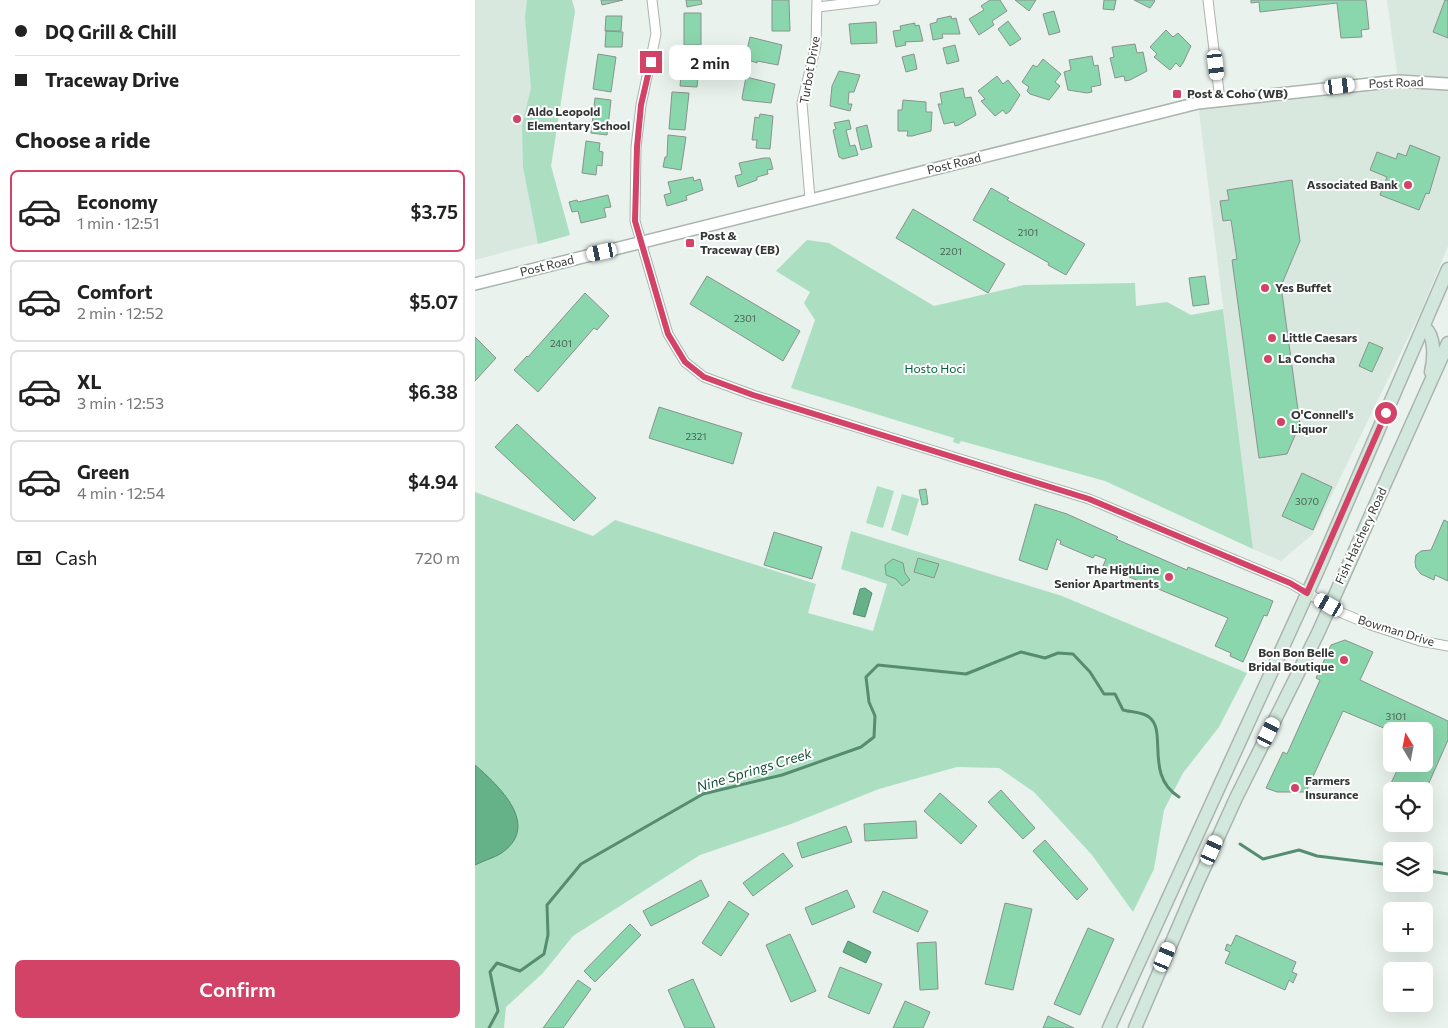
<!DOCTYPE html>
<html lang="en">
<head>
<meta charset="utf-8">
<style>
	body { margin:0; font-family:Commissioner,sans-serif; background:#f2f2f2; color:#222; height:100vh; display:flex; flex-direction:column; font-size:19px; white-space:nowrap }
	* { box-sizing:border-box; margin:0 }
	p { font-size:16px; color:#767676 }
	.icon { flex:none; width:28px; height:28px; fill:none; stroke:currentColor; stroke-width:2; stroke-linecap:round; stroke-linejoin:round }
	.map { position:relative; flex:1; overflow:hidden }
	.panel { display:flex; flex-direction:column; background:#fff; width:475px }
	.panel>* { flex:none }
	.banner { display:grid; align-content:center; height:110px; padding:0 15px; background:#fff }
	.needle { width:32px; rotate:350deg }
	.fabs { position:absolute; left:908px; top:722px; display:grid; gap:10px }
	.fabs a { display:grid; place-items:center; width:50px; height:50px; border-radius:8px; background:#fff; box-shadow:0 5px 20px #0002; font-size:25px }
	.end { position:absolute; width:22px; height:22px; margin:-11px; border:6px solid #d24367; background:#fff; box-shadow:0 0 0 2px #fff }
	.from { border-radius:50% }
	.bubble { position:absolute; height:35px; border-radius:8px; background:#fff; box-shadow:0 5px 20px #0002; font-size:16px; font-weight:600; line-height:35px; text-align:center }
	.car { position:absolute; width:15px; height:30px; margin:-15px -8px; border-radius:6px; box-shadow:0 0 4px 1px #0007; background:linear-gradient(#fff 24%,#345 0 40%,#fff 0 76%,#345 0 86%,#fff 0) }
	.banner b { display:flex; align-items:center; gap:18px; height:48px; font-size:19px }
	.banner b+b { border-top:1px solid #e0e0e0 }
	.banner i { width:12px; height:12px; background:#222 }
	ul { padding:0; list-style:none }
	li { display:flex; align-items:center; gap:15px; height:82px; margin:0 10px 8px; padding:0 5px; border:2px solid #e0e0e0; border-radius:8px }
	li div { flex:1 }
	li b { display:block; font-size:19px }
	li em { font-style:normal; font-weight:600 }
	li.active { border-color:#d24367 }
	li>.icon { width:45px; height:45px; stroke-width:1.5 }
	h2 { padding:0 15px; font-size:22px; line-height:60px }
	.pay { display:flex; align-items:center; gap:12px; height:55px; padding:0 15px; font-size:19px }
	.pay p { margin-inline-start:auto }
	.button { display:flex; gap:10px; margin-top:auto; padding:10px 15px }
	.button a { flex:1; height:58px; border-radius:8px; background:#d24367; color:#fff; font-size:20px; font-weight:600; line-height:58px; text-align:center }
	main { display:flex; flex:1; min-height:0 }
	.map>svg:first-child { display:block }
	.built { fill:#d8e8df }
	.green { fill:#acdfc2 }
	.water { fill:#65b289; stroke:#568d70 }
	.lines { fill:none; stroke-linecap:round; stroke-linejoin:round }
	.stream { stroke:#568d70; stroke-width:3 }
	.building { fill:#8ad7ad; stroke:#8a928d }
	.minor-casing { stroke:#abb4af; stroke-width:11 }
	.tertiary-casing { stroke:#abb4af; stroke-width:14 }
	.secondary-casing { stroke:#abb4af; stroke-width:15 }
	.minor { stroke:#fff; stroke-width:9 }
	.tertiary { stroke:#fff; stroke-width:11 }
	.secondary { stroke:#d2e8dc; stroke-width:12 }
	.route { stroke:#d24367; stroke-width:6 }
	.poi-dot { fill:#d24367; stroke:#fff; stroke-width:2 }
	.labels { text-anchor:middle; stroke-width:4; stroke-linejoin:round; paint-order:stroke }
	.number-label { font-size:10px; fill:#495f53 }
	.street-label { font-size:12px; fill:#333735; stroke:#fff }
	.poi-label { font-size:12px; font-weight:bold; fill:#333735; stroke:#fff; text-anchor:start }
	.park-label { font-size:12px; fill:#00643f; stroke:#fff }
	.water-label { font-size:14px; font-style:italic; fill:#1a553a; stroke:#fff }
</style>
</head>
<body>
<main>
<section class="panel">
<div class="banner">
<b><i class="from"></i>DQ Grill &amp; Chill</b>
<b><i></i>Traceway Drive</b>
</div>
<h2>Choose a ride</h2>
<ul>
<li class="active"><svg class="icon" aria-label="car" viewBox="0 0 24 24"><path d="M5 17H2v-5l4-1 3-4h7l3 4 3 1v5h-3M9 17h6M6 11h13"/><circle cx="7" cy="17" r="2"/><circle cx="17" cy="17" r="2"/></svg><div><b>Economy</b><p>1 min · 12:51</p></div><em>$3.75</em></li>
<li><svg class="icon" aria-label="car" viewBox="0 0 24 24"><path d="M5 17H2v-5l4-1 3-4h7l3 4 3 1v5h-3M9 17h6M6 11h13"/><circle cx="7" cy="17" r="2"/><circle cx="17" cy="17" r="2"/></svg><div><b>Comfort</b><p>2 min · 12:52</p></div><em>$5.07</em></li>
<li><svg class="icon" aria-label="car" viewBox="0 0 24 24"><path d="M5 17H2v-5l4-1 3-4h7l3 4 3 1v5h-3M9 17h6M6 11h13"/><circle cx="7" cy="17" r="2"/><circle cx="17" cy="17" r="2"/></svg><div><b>XL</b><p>3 min · 12:53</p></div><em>$6.38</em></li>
<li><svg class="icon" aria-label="car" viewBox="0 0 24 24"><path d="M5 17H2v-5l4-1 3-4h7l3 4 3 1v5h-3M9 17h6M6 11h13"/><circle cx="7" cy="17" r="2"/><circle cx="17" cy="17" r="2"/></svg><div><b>Green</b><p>4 min · 12:54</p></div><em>$4.94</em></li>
</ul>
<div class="pay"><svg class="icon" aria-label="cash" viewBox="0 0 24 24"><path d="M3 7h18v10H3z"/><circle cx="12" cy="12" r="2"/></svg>Cash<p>720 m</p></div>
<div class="button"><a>Confirm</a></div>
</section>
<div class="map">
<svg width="973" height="1028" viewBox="0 0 973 1028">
	<rect width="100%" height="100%" fill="#e9f2ec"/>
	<path class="built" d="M0,0H97L100,11L76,166L95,235L0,260Z
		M912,0H973V246L946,311L838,534L806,561L778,549L723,103L923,80Z"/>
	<path class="green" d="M52,0H97L100,11L76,166L95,235L63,244L48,167L47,125L56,88L50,18Z
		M332,240L354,243L459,306L549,285L660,283L661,306L692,302L716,315L748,309L778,549L630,481L486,441L484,444L478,442L479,438L316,388L340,320L329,303L335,292L301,271Z
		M402,486L419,491L408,528L391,523Z
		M0,492L118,536L140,520L341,584L333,613L398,631L412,584L366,569L376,531L587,596L772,673L744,727L708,773L689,810L679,869L658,912L617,855L559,792L524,768L482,767L404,789L316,824L225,855L98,936L68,973L31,1007L29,1028H0Z
		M427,494L444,499L433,536L416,530Z"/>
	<path class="water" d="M390,588L397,593L390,617L378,614L385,589Z
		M0,765C23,785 68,826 25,854C18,858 8,861 0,865Z
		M373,941L396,952L391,963L368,952Z"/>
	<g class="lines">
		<path class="stream" d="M765,844L788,859L824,850L842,856L916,865
			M949,870L973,874
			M14,1028L23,1011L15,972L22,963L45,971L69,954L73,935L72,905L106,864L228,794L307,775L386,747L399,737L400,716L394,702L391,677L403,665L491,674L546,652L570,658L583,653L598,654L615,672L629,694H640L648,710C655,712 668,712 674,717C693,731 669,775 704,797"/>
	</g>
	<path class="building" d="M126,0H148L127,5Z
		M211,0H226L227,4L212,7Z
		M297,0H314L315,31H297Z
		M515,0H525L532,11L517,21L519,25L504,35L494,19L509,10L506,6Z
		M540,0H561L554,11Z
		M629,0H641L639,10L628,9Z
		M659,0H679L680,1L675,8Z
		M776,0H891L894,29L886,30L887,37L866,38L862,3L785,12L784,2L776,3Z
		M970,0H973V38L958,32Z
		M579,11L585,32L574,35L568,14Z
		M209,13H226V45H209Z
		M131,16H147L146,31H130Z
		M476,16L477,19L481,18L485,34H467L468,38L458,40L455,24L462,22V19Z
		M533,21L546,39L535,46L523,29Z
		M401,22L402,43L376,44L374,24Z
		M440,23V26L444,25L448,41L430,42L431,45L421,47L418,31L426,30L425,26Z
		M691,30L698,37L703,33L716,46L708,63L705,67L701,63L695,70L679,57L682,54L675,47Z
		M131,31L148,32L147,47H130Z
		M275,37L307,45L303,65L282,61V63L270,59Z
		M660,44L662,53L668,52L672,71L655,80L650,81L649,76L640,78L635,58L639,57L637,47Z
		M480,45L484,61L472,64L468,48Z
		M208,53L225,55L222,87L205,86Z
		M123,54L141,57L136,92L118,89Z
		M439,54L442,69L431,72L427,57Z
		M617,56L619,66L623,65L626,85L616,87L617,92L612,93L593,90L589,72L596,70L594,60Z
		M568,59L586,74L580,82L585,86L574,100L555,94L552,91L554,87L547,82L558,65L562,67Z
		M364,71L385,75L379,92H374L373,104H377L375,111L355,106L357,86Z
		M522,76L528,84L533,80L545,95L535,111L531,114L528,110L520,116L506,101L510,99L503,91Z
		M271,77L300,84L296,103L268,100L267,98Z
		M488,88L490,98L496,97L501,115L484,125L480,126L479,122L469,124L463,104H467L465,93Z
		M197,92L214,93L210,130L194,129Z
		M120,98L136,100L132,135L116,133Z
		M428,100L451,102V112H457L456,131L437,136H432L433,131H423V110H427Z
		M285,114L298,116L295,149L281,148L282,140H277L280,117L284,118Z
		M374,120L376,129L371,130L375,146L380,145L383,155L368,159L364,157L358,130L361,129L359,123Z
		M392,125L397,147L386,150L381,128Z
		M193,135L211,137L206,170L188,167L190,157H192Z
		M111,141L125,143L124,151L128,152L127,166L122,165L121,175L107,173Z
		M935,145L965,157L954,194L951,193L944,210L905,195L912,177L895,170L902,152L921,159L923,153L931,156Z
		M289,158H295L298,169L292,170L293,174L282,177V180L263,187L260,176L267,174L264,163Z
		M218,177L219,181L225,179L228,190L211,196L212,200L192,206L189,195L196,193L193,182Z
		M817,180L825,241L806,286L826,432L821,433L812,454L784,458L757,260L762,259L756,220L748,221L745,201L754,200L752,190Z
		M516,188L534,198L532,200L610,244L591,275L573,265L574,263L498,220Z
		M133,195L136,207L129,208L131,217L106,223L103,211L97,212L94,202L102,200L103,202Z
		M438,209L530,264L513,293L421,238Z
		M232,276L325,331L308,361L215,304Z
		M730,276L734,304L718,306L714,278Z
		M110,293L134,316L122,330L119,328L63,392L39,370L52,356L53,357Z
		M0,337L21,358L0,381Z
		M894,342L908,348L897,372L884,366Z
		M184,407L267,433L258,464L174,438Z
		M42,424L121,498L99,521L20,447Z
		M827,473L857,487L838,530L807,516Z
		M451,489L453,504L447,505L444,490Z
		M560,504L592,514L643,537L641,539L712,570L713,567L798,601L792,616L789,615L768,662L755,656L756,653L740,646L753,618L628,566L631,559L620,555L618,558L585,544L586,541L582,539L572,570L544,560Z
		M969,520L973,522V581L960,575L959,580L946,574L941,568L940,562L941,555L946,551L956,550Z
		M299,532L347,547L337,579L289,565Z
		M443,558L464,564L459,578L439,572Z
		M418,559L428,563L430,573L435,580L427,586L421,579L411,575L410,565Z
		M870,640L898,652L885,680L973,721V740L949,794V791H916V794L912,792L925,764H949V731H916L868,711L831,792H802L791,788L808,752L812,754L845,680L841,678L856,645Z
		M526,790L560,828L548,839L513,802Z
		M465,793L502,826L486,844L449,811Z
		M441,821L442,838L390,841L389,824Z
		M371,826L377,842L327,858L322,843Z
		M570,840L613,889L602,900L558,851Z
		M308,853L318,866L278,896L268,883Z
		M226,880L234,896L176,926L168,911Z
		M372,890L380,907L337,925L330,908Z
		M408,891L453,911L443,932L398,912Z
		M254,901L274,914L246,956L227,943Z
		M530,903L557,909L538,990L510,984Z
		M155,924L166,935L120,982L109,971Z
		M613,928L639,939L605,1015L579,1004Z
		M315,934L341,991L316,1002L291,945Z
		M761,935L821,962L817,972L822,974L818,983L814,980L810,990L750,963L755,952L750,950L752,944L756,946Z
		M461,942L463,989L445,990L442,943Z
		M365,967L407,984L394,1014L353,997Z
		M218,979L240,1028H210L193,990Z
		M103,980L116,989L88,1028H68Z
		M430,1001L455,1012L448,1028H418Z
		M573,1016L599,1028H568Z"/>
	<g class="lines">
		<defs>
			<path id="minor" d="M177,0L181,34L166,105L161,147L160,221L193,334L210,362L229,377L278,395L614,499L815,583L867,613L896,625L945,641L973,646
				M733,0L745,100
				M343,7L400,0
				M335,199L327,103L341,45L342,0"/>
			<path id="tertiary" d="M0,284L723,103L923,81L973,84"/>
			<path id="secondary" d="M949,327C961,336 959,359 956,372
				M634,1028L843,570L973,269
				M660,1028L721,886L761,798L843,633L973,343"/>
		</defs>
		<use href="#minor" class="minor-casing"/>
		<use href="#tertiary" class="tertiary-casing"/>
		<use href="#secondary" class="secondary-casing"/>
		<use href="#minor" class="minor"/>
		<use href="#tertiary" class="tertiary"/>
		<use href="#secondary" class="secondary"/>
	</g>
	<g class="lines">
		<path class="route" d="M176,62L166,105L162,147L160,221L193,334L210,362L229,377L278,395L614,499L815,583L832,593L911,413"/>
	</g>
	<g class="poi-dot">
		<rect x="697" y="89" width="10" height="10" rx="2.5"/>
		<circle cx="42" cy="119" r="5"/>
		<circle cx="933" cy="185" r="5"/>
		<rect x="210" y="238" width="10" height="10" rx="2.5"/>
		<circle cx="790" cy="288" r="5"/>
		<circle cx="797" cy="338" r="5"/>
		<circle cx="793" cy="359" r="5"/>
		<circle cx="806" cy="422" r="5"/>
		<circle cx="694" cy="577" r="5"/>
		<circle cx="869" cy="660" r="5"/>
		<circle cx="820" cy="788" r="5"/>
	</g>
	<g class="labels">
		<g class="number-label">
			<text x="553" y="236">2101</text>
			<text x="476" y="255">2201</text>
			<text x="270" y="322">2301</text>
			<text x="86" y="347">2401</text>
			<text x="221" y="440">2321</text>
			<text x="832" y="505">3070</text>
			<text x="921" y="720">3101</text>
		</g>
		<g class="street-label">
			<text transform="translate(335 70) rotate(-80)" y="4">Turbot Drive</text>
			<text transform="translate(921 83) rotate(-2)" y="4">Post Road</text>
			<text transform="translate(479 164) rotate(-14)" y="4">Post Road</text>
			<text transform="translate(72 266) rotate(-14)" y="4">Post Road</text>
			<text transform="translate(886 536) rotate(-65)" y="4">Fish Hatchery Road</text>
			<text transform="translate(921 631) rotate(17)" y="4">Bowman Drive</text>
		</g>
		<g class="poi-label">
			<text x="712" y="98">Post &amp; Coho (WB)</text>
			<text x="52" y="116">Aldo Leopold<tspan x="52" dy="14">Elementary School</tspan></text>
			<text x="923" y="189" text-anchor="end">Associated Bank</text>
			<text x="225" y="240">Post &amp;<tspan x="225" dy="14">Traceway (EB)</tspan></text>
			<text x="800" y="292">Yes Buffet</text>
			<text x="807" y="342">Little Caesars</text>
			<text x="803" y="363">La Concha</text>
			<text x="816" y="419">O'Connell's<tspan x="816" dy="14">Liquor</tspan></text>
			<text x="684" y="574" text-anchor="end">The HighLine<tspan x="684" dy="14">Senior Apartments</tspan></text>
			<text x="859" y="657" text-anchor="end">Bon Bon Belle<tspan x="859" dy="14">Bridal Boutique</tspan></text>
			<text x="830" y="785">Farmers<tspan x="830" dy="14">Insurance</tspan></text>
		</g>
		<g class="park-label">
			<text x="460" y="373">Hosto Hoci</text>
		</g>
		<g class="water-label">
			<text transform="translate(279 770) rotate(-17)" y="5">Nine Springs Creek</text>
		</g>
	</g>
</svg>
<div class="fabs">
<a><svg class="needle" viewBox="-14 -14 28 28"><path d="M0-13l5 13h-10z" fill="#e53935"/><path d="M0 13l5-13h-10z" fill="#767676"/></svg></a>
<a><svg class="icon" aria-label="locate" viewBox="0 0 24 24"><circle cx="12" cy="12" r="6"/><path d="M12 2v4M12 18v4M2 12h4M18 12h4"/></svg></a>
<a><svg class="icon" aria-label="layers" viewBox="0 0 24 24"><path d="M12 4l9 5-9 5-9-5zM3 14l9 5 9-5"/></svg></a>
<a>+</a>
<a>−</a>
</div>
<i class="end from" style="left:911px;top:413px"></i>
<i class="end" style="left:176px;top:62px"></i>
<div class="bubble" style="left:194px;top:45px;width:82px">2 min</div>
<i class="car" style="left:741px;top:65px;rotate:173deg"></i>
<i class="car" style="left:865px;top:86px;rotate:83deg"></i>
<i class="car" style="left:127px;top:252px;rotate:258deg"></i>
<i class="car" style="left:854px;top:605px;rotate:300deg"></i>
<i class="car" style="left:794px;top:732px;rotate:26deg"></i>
<i class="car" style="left:737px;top:850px;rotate:24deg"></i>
<i class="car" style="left:690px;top:957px;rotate:23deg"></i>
</div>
</main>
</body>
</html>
